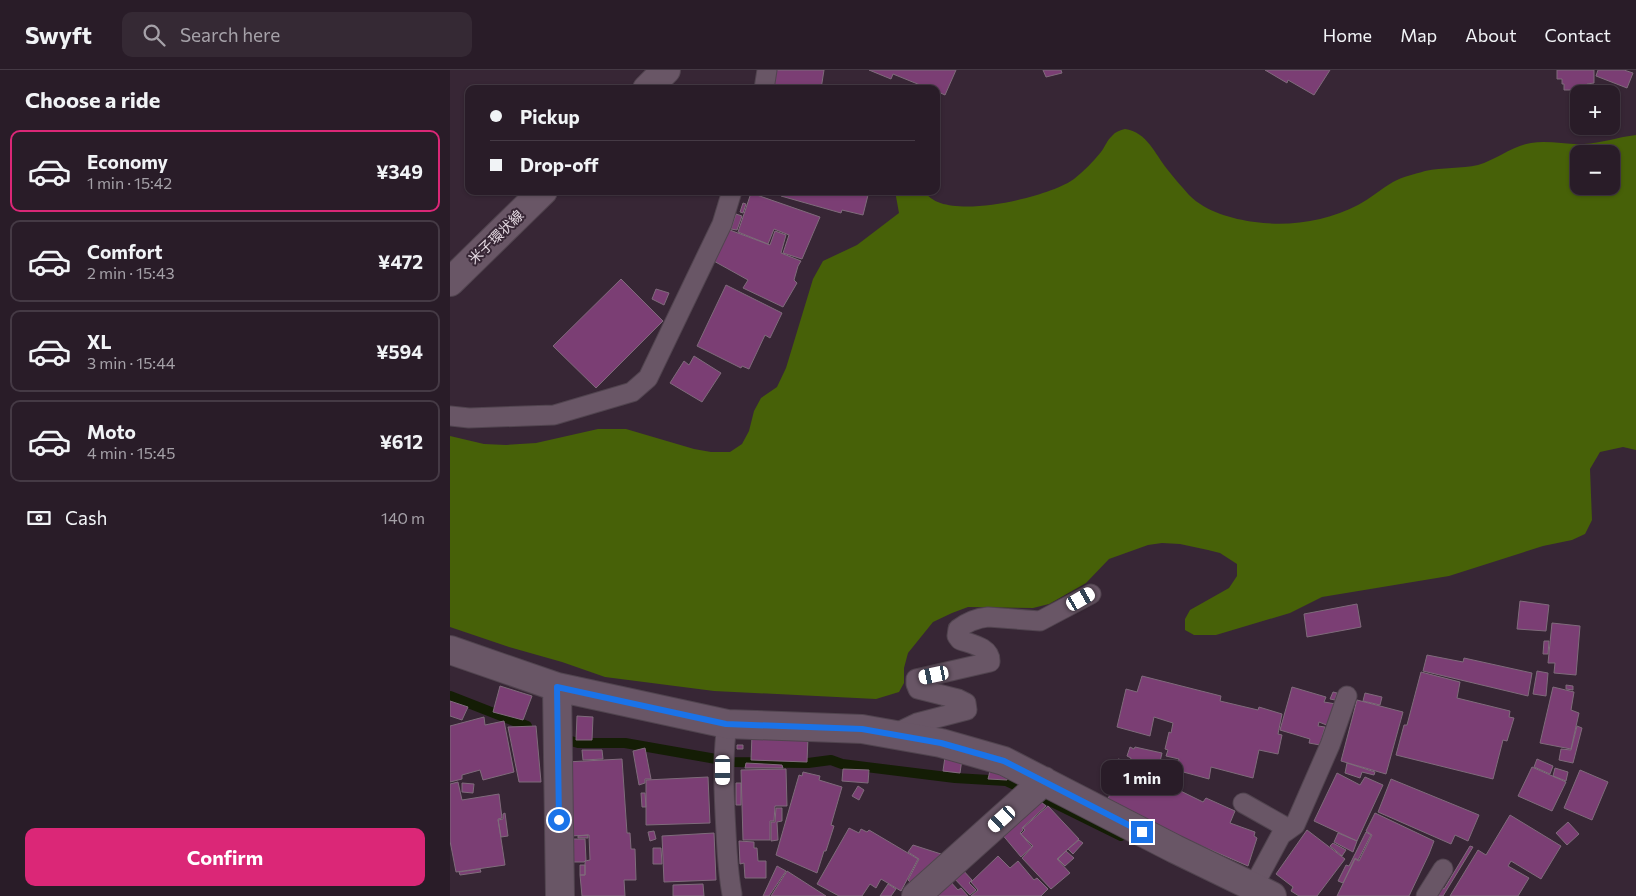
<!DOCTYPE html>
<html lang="en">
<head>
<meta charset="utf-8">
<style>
	body { margin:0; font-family:Commissioner,"Noto Sans JP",sans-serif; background:#352934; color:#f1f3f6; height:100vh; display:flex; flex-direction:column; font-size:19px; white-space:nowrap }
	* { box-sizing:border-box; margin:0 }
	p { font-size:16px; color:#a5a1a8 }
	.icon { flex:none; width:28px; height:28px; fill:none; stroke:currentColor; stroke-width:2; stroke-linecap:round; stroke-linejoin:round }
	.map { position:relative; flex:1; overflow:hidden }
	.panel { display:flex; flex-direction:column; background:#291c28; width:450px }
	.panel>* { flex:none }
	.guide { position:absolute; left:15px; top:15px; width:475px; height:110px; border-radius:10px; box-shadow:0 1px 4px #0004,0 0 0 1px #453a45; display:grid; align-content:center; height:110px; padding:0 25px; background:#291c28 }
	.fabs { position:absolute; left:1120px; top:15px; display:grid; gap:10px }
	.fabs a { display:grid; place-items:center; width:50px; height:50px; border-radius:10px; background:#291c28; box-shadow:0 1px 4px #0004,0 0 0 1px #453a45; font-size:25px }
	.end { position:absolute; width:22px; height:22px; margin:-11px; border:6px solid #1a73e8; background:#fff; box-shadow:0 0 0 2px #fff }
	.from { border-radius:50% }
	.bubble { position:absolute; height:35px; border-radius:10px; background:#291c28; box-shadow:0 1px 4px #0004,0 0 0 1px #453a45; font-size:16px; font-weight:700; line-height:35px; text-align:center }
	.car { position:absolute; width:15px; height:30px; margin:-15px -8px; border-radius:6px; box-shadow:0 0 4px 1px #0007; background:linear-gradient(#fff 24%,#345 0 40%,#fff 0 76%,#345 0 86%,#fff 0) }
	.guide b { display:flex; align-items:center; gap:18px; height:48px; font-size:19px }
	.guide b+b { border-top:1px solid #453a45 }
	.guide i { width:12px; height:12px; background:#f1f3f6 }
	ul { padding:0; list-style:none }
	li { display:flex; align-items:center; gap:15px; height:82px; margin:0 10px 8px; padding:0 15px; border:2px solid #453a45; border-radius:10px }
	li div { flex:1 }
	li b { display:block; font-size:19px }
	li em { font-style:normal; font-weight:700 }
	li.on { border-color:#db2777 }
	li>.icon { width:45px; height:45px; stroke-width:1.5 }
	h2 { padding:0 25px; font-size:22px; line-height:60px }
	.pay { display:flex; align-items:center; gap:12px; height:55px; padding:0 25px; font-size:19px }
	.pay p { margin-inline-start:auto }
	.button { display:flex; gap:10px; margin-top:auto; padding:10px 25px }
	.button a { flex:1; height:58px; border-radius:10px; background:#db2777; color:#fff; font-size:20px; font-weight:700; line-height:58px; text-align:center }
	header { display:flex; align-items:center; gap:30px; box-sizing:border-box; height:70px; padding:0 25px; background:#291c28; border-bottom:1px solid #453a45 }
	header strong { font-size:24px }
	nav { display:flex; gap:28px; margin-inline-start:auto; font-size:18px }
	.search { width:350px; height:45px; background:#352934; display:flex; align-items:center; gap:12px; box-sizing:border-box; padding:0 18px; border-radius:10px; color:#a5a1a8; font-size:19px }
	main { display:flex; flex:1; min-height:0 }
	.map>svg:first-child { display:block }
	.forest { fill:#476108; fill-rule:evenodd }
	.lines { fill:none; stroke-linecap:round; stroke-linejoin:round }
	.stream { stroke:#141d05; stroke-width:10 }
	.building { fill:#7b3e74; stroke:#7f6b7b }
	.lane-casing { stroke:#51444f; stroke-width:21 }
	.street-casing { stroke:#51444f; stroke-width:30 }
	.secondary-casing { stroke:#51444f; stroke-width:30 }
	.lane { stroke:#695666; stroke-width:19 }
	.street { stroke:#695666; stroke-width:28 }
	.secondary { stroke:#695666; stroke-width:28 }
	.route { stroke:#1a73e8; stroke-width:6 }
	.labels { text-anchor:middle; stroke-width:4; stroke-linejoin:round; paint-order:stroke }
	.street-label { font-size:14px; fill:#e4d9e2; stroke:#372635 }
</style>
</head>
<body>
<header>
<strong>Swyft</strong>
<div class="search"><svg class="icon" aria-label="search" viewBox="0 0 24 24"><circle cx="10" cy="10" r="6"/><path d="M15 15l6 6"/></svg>Search here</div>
<nav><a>Home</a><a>Map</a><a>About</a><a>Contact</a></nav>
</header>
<main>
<section class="panel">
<h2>Choose a ride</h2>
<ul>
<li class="on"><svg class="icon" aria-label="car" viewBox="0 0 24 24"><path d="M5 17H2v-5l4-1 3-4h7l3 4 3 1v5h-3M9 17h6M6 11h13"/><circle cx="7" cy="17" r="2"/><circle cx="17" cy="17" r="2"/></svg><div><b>Economy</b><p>1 min · 15:42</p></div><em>¥349</em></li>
<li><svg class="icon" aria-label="car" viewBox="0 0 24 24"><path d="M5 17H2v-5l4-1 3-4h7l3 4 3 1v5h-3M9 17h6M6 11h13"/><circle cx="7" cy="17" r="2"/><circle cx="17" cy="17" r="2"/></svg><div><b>Comfort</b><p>2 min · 15:43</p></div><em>¥472</em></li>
<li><svg class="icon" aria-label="car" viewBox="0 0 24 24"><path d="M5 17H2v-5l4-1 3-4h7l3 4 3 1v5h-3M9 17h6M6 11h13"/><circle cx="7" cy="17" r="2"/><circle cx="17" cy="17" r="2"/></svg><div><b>XL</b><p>3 min · 15:44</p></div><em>¥594</em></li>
<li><svg class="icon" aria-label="car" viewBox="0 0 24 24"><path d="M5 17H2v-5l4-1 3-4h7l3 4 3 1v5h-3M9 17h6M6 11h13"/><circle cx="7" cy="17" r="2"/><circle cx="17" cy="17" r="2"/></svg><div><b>Moto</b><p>4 min · 15:45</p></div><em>¥612</em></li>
</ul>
<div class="pay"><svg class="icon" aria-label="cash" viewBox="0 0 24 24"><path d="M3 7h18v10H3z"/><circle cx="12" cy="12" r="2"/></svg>Cash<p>140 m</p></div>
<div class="button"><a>Confirm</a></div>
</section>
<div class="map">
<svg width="1186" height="826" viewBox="0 0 1186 826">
	<rect width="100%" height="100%" fill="#372635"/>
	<path class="forest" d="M675,59C697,62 705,84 717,99C724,108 732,117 739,125C756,142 782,149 805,152C839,157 878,151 908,135C921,128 931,119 943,112C952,107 965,104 975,101C993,97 1011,99 1028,95C1046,90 1062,76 1081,73C1099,70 1116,75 1134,74C1151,73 1169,67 1186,65V380L1173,377L1150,382L1140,399L1142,450L1135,464L1122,470L1093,476L999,506L872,527L840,543L766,565H744L735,560V549L740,540L779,518L787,506V494L770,483L758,480L730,474L712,473L698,475L659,489L636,513L599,534L583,538L518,537L502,543L483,552L458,583L454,598V613L449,622L426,629L264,621L155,607L112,592L59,577L0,557V366L34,374L56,375L86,373L148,359H176L244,379L261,382H280L292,374L299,361L304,341L311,328L327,317L336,298L363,209L373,191L407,175L449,143L445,121H475C491,154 600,127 624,109C634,101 643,92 651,82C655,77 657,70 662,66C665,62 670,60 675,59ZM1129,84H1161V116H1129Z"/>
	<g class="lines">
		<path class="stream" d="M0,626L77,656
			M114,669L128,673H175L283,692L358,693L381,690L392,694L505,708L556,711L596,729L671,766"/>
	</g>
	<path class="building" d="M322,0H374L371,19H322Z
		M419,0H506L495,25L486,21V19H480L443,4L441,9Z
		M593,0H611L612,3L596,7Z
		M815,0H880L864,25L838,10L837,13Z
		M1107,0H1144V13L1137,14V20H1114V14H1112V9H1107Z
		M1148,0H1174L1183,3L1177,18L1146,6Z
		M332,121H419L413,145L392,140L391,143L331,126Z
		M301,123L370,147L352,189L333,183L339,165L324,159L318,174L288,162Z
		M293,133L296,134L293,143L290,142Z
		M286,144L292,146L287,160L281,159Z
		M277,159L320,175L325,161L336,165L331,183L351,191L348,196L344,210L347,213L333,237L293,218L298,210L262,190Z
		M171,209L213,251L146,318L103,276Z
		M276,215L332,243L320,268L315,265L299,299L292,296L291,298L247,276Z
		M206,219L219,223L214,235L202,229Z
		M244,286L271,303L252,332L220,313L234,291L239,295Z
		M1070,531L1099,535L1096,561L1067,559Z
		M907,534L911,557L857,567L854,544Z
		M1102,553L1130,556L1126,605L1104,603L1105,593H1098Z
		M1094,571H1099L1098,584H1093Z
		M977,585L1013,592L1014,588L1082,603L1078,626L973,601Z
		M1087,601L1098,603L1096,626L1083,624Z
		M971,602L1010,612L1007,628L1060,641L1059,647L1064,648L1057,671L1053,670L1043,709L946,685L954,655H957Z
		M692,606L771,626L770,631L808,640L809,637L832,644L828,664L832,665L828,684L809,680L803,708L761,697L759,709L726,700L729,689L716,686L718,680L715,679L719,662L721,663L723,653L704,647L700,666L667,657L676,619L687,622Z
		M1116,615L1123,616V620L1116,619Z
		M50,616L82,626L73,650L43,642Z
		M842,617L876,627L874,632L886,634L879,656L869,652L868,656L875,657L870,675L859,673L860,669L830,660Z
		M1103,617L1124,622L1121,640L1129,643L1121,679L1090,673Z
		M883,622L887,623L885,630L880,629Z
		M915,623L932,627L930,635L913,631Z
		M907,630L953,642L936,704L891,691Z
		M0,631L18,637L12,650L0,646Z
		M127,646L143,647L142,670H126Z
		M34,647L35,655L54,651L64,702L33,710L30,700L12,705V709L0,712V656Z
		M86,656L91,712H69L58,657Z
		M1127,656L1132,658L1123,693L1109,690L1111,679L1121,680Z
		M302,665L358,667L357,692L301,690Z
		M287,675H293V679H287Z
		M680,677L684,679L685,677L712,683L706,709L753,732L756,728L785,741L780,753L805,762L804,766L807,768L798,796L687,748L657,732L665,710L661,709L668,689L680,692L681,688L677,686Z
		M195,678L201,709H195V713L189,715L183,681Z
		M132,680H152L153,689L133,690Z
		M495,687L512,689L510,703L493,701Z
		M172,689L177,763H180L181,779H185L186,810H174L175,826H132L130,805H135V791L140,790L139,765L120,766L116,692Z
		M1087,689L1103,696L1100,704L1084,697Z
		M296,693L332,695L333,698H295Z
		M897,693L925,702L924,705L912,702L910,708L895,703Z
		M541,697L558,703L557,710L538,709Z
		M1082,697L1116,712L1102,741L1068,726Z
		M1105,698L1118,702L1116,711L1103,706Z
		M336,699L337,736H325L324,751H320V770H293L291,700Z
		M393,699L419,700L418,713L392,711Z
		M1130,700L1158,712L1142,750L1114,738Z
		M353,702L370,706L369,710L392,717L381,755L384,756L376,781H374L367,803L326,785L349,705L352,706Z
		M887,703L910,715L915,707L933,715L907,771L864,751Z
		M258,707L260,753L196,755V710Z
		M941,709L1029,745L1018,771L1005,765L1001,774L928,742Z
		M8,712L12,730L49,724L52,748L48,749L55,795L6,802L0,771V714Z
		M12,713L24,714L23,723L12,722Z
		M286,713H291V735H286Z
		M408,716L414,720L409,730L402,726Z
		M191,723H195L196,737H192Z
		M591,732L596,736L572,758L573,760L570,763L582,777L571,787L551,763Z
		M598,736L629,769L607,789L620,803L601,819L572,788L583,776L571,764L575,760L573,758Z
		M326,738H332V751L327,752L328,770L321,771V752H325Z
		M55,743L58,766L51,767L48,750L53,749V744Z
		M925,743L984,771L979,784L959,826H887L905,789L909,791L922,765L916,761Z
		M1060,745L1111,776L1091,809L1061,791L1058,796L1079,808L1068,826H1000L1028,780L1036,785Z
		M1118,752L1129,764L1117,775L1106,763Z
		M399,758L409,763L411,759L417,762L419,760L468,789L451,821L431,809L426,818L420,814L412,826H389L367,814Z
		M857,760L895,789L867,826H849L841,821L843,817L826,804Z
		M204,761L206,769L200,771L198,762Z
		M916,762L921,765L908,790L905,788L893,813L888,811L896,795L899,796Z
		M264,763L266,810L214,812L212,766Z
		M888,763L907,771L903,782L884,772Z
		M138,765V768H128V766Z
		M121,769H135L136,790L134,792H122Z
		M629,770L633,773L623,784L618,779Z
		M289,771L304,772V778H307L308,791H316V808H295L294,793L290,794Z
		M883,773L896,780L892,786L880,776Z
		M463,775L491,784L460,812L458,810L469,789L458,782Z
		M1020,776L1023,777L993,826H985L991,817L994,819Z
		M203,778H211L212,794H203Z
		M616,781L624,788L615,796L608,789Z
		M548,786L560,798L568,791L584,810L587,808L598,819L591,826H521L528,820L521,812Z
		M130,795H135V805H130Z
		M327,796L336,801L319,826H313Z
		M511,798L522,810L519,813L526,820L520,825L502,806Z
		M30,799L31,802L10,805L9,802Z
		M337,801L376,826H321Z
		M499,810L508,820L511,818L518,826H482Z
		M253,814L254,826H223V815Z
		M438,814L446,819L441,826H430Z"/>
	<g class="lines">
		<defs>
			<path id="lane" d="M314,19L317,0
				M0,346L19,348L104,345L182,322L198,308L272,154L282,121
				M277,654C272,690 274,726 276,762C277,783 278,803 282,824
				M444,664L467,653L517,640L516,633L508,629L468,619L466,614V609L540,592C541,577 521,574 510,570L507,566L508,559C516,553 528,548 538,547L590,551L641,524
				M793,733L839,759
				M803,817L831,765L845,755L880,675L897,626
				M976,826L993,799"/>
			<path id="street" d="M0,580L107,617L277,654L412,659L491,673L554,691L725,779L822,826
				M107,617L110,826
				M466,826L594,711"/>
			<path id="secondary" d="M197,19L216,0
				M0,212L93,121"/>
		</defs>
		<use href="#lane" class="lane-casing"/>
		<use href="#street" class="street-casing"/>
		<use href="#secondary" class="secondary-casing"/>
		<use href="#lane" class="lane"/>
		<use href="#street" class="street"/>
		<use href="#secondary" class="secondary"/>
	</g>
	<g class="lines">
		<path class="route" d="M109,750L107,617L276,654L412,659L491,673L554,691L692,762"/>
	</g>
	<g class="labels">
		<g class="street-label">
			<text transform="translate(46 167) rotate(-44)" y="5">米子環状線</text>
		</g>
	</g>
</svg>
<div class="fabs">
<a>+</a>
<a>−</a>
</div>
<i class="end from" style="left:109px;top:750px"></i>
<i class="end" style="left:692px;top:762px"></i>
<div class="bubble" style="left:651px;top:690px;width:82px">1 min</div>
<i class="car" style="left:631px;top:529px;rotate:60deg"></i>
<i class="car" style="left:484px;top:605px;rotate:258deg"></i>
<i class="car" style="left:273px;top:700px;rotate:180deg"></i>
<i class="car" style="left:552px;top:749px;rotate:228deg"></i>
<div class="guide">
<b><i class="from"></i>Pickup</b>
<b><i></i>Drop-off</b>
</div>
</div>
</main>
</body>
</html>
